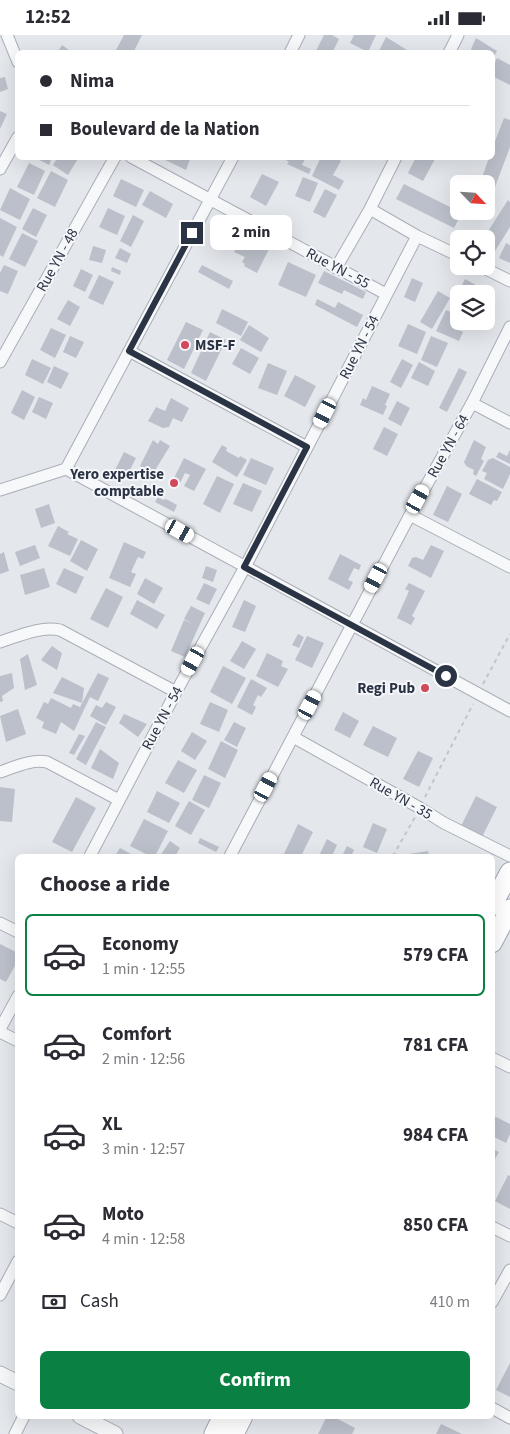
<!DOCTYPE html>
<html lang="en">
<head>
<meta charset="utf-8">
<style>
	body { margin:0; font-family:"Source Sans 3",sans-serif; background:#f2f2f3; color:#2b2b33; height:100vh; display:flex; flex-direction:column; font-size:19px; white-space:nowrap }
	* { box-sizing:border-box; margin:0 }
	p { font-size:16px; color:#7c7c81 }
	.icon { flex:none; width:28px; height:28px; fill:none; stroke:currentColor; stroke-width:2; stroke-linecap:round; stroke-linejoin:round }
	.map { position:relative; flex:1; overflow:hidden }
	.details { position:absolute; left:15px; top:819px; width:480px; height:565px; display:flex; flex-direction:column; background:#fff; border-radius:8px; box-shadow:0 5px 20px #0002 }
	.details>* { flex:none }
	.banner { position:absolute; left:15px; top:15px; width:480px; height:110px; border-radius:8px; box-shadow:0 5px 20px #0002; display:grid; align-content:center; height:110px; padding:0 25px; background:#fff }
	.needle { width:32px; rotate:115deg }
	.fabs { position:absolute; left:450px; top:140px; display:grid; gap:10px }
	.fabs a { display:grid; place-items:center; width:45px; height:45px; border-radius:8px; background:#fff; box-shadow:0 5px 20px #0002; font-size:25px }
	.end { position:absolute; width:22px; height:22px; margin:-11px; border:6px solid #2b3445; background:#fff; box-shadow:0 0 0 2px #fff }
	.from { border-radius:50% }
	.bubble { position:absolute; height:35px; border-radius:8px; background:#fff; box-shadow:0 5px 20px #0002; font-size:16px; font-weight:700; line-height:35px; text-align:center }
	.car { position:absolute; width:15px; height:30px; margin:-15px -8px; border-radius:6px; box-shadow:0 0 4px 1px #0007; background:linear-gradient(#fff 24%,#345 0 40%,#fff 0 76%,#345 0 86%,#fff 0) }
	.banner b { display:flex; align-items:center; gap:18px; height:48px; font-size:19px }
	.banner b+b { border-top:1px solid #e1e1e2 }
	.banner i { width:12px; height:12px; background:#2b2b33 }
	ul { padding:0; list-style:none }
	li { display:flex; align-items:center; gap:15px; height:82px; margin:0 10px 8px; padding:0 15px; border:2px solid transparent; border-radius:8px }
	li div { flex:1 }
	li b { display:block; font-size:19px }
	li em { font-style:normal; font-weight:700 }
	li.current { border-color:#0b8043 }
	li>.icon { width:45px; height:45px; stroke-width:1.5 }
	h2 { padding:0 25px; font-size:22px; line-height:60px }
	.pay { display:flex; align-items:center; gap:12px; height:55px; padding:0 25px; font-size:19px }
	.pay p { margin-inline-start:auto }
	.button { display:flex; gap:10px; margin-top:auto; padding:10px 25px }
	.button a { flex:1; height:58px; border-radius:8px; background:#0b8043; color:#fff; font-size:20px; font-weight:700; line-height:58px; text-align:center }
	.status { display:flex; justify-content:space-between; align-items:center; height:35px; padding:0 25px; background:#fff; direction:ltr }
	.status svg { height:14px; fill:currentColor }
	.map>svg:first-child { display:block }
	.building { fill:#bbc0ca }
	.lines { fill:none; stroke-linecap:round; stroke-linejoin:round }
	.minor-casing { stroke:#a9aeb7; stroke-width:13 }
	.tertiary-casing { stroke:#a9aeb7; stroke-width:17 }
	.primary-casing { stroke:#a3abb8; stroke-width:21 }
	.path { stroke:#c2c5cb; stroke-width:2; stroke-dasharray:4 4; stroke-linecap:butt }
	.minor { stroke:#f7f8fa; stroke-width:11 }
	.tertiary { stroke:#f7f8fa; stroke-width:15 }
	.primary { stroke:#fff; stroke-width:19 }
	.route { stroke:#2b3445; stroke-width:6 }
	.poi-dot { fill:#d1495b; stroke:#f4f6f9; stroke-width:2 }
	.labels { text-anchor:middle; stroke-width:4; stroke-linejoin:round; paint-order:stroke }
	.street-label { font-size:15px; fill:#2b3445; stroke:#f4f6f9 }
	.poi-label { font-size:15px; font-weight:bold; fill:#2b3445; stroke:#f4f6f9; text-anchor:end }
</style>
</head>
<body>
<div class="status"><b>12:52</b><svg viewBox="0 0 49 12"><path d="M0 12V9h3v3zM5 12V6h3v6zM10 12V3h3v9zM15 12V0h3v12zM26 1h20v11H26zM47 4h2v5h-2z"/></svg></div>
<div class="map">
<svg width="510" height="1399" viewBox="0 0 510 1399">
	<rect width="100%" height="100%" fill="#e4e7ec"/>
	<path class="building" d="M124,0H142L133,18H121L116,15Z
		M324,0H332L339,4L332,18H315Z
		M354,0H376L368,17L350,8Z
		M386,2L407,15L406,18H378Z
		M476,3L497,16L492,25V18H475L471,14Z
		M62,10L73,18H57Z
		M497,23L510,30V50L492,41V33Z
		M5,42L8,54L0,57V43Z
		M0,76L7,79L0,94Z
		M504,83L510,85V112L489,168L486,167V149H480L489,122H492V114Z
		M34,122H52L49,130Z
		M58,122H79L68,140L53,130Z
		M159,122H191L186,135Z
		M287,122H306L302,130L311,134L309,139L287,129L289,127L286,125Z
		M321,122H334L341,126L333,140L344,146L339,155L312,141Z
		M416,122H436L423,146L408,138Z
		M29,128L45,136L34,160L17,152Z
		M51,136L68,145L55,172L37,163Z
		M262,139L279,147L266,171L250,162Z
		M303,142L318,148L310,167L295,161Z
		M121,144L144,155L136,172L113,161Z
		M404,149L462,178L454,193L396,164Z
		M10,153L30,164L20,185L0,175Z
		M325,154L337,160L325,183L313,177Z
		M150,156L173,169L166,183L142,170Z
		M508,165L510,167V192L495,216L486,210V204H483Z
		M33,173L47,180L36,202L22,194Z
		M108,173L125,181L117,200L99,192Z
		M133,180L144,186L131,212L120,206Z
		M0,183L17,192L3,222L0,220Z
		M226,185L242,192L238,200L222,192Z
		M22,198L38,206L25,232L9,224Z
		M243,200L270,212L257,238L244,231L245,229L242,227L245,222L234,217Z
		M506,208L510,210V228L499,223Z
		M93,211L106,215L102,228L89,225Z
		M120,213L131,219L127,228L115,223Z
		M288,227L316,240L306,262L278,250Z
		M4,230L18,236L8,259L0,256V238Z
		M202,230L233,246L229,254L198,237Z
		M112,232L121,236L120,240L111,236Z
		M81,234L93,240L85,257L73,251Z
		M324,236L366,257L363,264L344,255L342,259L318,248Z
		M99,240L114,247L103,270L88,263Z
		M412,243L423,248L415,267L404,262Z
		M465,244L478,251L474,259H459V268L454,266Z
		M438,256L450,263L432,294L420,287Z
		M317,264L335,273L338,267L363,280L357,292L315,270Z
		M68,265L80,272L70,291L57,284Z
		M222,274L248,287L241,301L216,288Z
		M446,275L459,280L460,286L456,294L463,297L459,306L436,296Z
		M186,287L203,295L184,334L167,325Z
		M408,289L426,297L417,319L398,311Z
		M249,290L269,303L261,317L240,305Z
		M51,293L66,300L55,323L40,315Z
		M210,297L226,305L206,346L191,338Z
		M70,301L84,307L76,323L63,317Z
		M431,301L448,308L437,332L421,325Z
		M241,313L259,323L250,339L232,329Z
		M32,324L51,333L43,349L25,340Z
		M402,324L413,330L401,353L390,347Z
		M419,327L435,336L428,351L411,343Z
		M268,328L287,336L277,360L258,353Z
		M54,331L69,338L61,354L47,347Z
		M459,333L467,337L447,377L439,373Z
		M295,340L316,351L305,372L284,361Z
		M372,351L390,359L385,370L387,371L383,380L360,370L363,363L366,365Z
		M22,355L35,362L24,385L11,378Z
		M39,362L53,368L46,384L32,377Z
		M171,363L189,373L182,387L173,383L169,392L163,393L148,386L156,372L165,376Z
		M397,366L410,373L401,391L388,384Z
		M384,392L398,399L387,421L373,414Z
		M153,405L158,409L160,405L170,411L154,437L150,436L149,438L146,437L147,435L140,431Z
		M474,405L486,412L481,424L484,426L476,441L473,439L474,435L466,431L464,427Z
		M222,410L227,413L226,416L239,423L240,421L247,425L237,442L212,427Z
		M510,415V429L496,422L499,417L507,421Z
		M124,417L136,423L127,441L115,435Z
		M184,423L206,434L194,456L184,451L190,440L185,438L180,448L173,445Z
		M251,423L274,433L266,450L243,440Z
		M493,423L510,432V439L503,454L484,444L487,438L482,436L488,425Z
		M217,441L234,449L220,478L203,469Z
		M477,444L502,457L497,466L494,465L491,470L469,459Z
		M243,448L262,456L252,477L233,469Z
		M447,451L462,459L448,487L433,480Z
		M158,462L163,465L166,464L177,470L174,477L155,467Z
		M49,469L55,488L41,493L35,474Z
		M58,491L69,497L67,499L78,504L70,521L48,511Z
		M81,505L98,514L87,536L70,526Z
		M124,507L146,517L143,524L138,522L131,537L136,539L130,552L109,543Z
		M35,510L40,523L20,531L15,517Z
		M431,510L444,516L431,543L408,531L412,523L416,522L423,525Z
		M4,517L9,536L0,539V519Z
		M340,519L361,530L359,535L354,533L348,545L353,547L349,555L328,544Z
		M206,531L217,535L213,547L202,543Z
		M44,533L50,552L25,560L20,540Z
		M64,533L84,542L76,559L56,549Z
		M145,543L163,553L154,569L137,559Z
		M204,548L217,554L209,570L196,564Z
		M409,548L425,556L412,581L415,583L411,590L397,583L409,556L405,554Z
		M106,553L123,562L108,593L90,584Z
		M137,565L165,580L157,594L130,579Z
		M244,565L256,571L245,597L232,592Z
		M191,571L205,578L185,622L171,616L184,585L193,589L184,584Z
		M298,599L304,602L299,613L292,610Z
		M307,601L324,608L312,633L295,625Z
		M242,606L256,614L244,634L230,626Z
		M52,611L62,618L57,635L41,625Z
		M267,618L283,626L281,631L288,634L278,652L256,641Z
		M28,619L37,650L25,655L20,624Z
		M223,631L246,643L232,669L210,657Z
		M12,638L14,653L2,661L3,666L0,667V641Z
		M98,638L109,643L98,666L90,662L74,696L61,687L56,699L42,693L44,687L36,683L44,667L48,669L51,663L71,673L73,669L80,672Z
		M62,642L84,653L82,668L53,658Z
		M251,644L267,653L261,662L258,660L253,670L256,672L252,680L237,672Z
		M106,667L116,672L106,690L90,681L96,670L102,673Z
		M210,667L228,675L219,697L200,689Z
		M18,674L26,699L6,707L0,681Z
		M343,677L359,686L350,703L334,695Z
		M124,679L147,689L138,702L119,688Z
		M96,687L106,692L86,730L76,724Z
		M234,687L246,693L237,712L224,705Z
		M373,691L397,703L388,722L363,710Z
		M192,697L207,706L195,725L181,716Z
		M79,699L85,701L74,720L69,718Z
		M221,706L238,715L225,743L208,734Z
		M100,714L119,728L113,744L91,733Z
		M418,716L433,723L419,752L403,744Z
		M178,725L197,735L184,758L165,748Z
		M204,740L221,748L209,773L192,765Z
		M0,752L15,754L12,787L0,786Z
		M157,756L180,768L169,788L147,777Z
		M476,761L497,772L482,802L461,791Z
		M76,762L96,773L72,817L52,807Z
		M189,766L205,775L191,800L175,791Z
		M144,784L168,796L155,821H150L130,811Z
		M373,788L387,794L377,818L363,812Z
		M298,789L313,797L301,821H283Z
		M200,803L219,812L216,817L198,808Z
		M327,804L337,810L332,821H319Z
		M170,806L180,813L175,821H160Z
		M347,811L354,815L351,821H342Z
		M120,813L133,820L132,821H115Z
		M428,816L429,821H403V820Z
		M0,909L18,918V925L6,947L0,944Z
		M492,1080L510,1089V1099L506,1108L492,1101Z
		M492,1114L499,1117L492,1129Z
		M508,1140L510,1141V1174L495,1166Z
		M510,1328V1362L496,1355Z
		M327,1381H332L355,1393L352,1399H318Z
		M441,1389L462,1399H436Z"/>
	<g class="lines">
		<defs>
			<path id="minor" d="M7,0L18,27
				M290,18L299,0
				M449,18L458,0
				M131,122L386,259
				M0,134L18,102
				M370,174L417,201L459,221
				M480,231L510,246
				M336,233L370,174L396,122
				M129,316L307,412
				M0,327L115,122
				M472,368L510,388
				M66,434L510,676
				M0,455L66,434L233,122
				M410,480L510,532
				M0,607C19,601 40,591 60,595L176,657
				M293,702L420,773L444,788L510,821
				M0,737C15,732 31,724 47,727L119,765
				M90,821L176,657L245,532L417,201
				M230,821L410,480L472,368L510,292
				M0,888L18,897
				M0,994L18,961
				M0,997L18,1006
				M492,1023L510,1032
				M0,1179L18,1188
				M492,1192L510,1201
				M0,1260L18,1226
				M492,1267L510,1235
				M492,1373L510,1383
				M15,1399L24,1381"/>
			<path id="tertiary" d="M0,1339L18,1348
				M80,1381L115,1399"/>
			<path id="primary" d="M492,871L510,837
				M492,908L510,874
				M214,1399L223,1381
				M234,1399L243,1381"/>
		</defs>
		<use href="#minor" class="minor-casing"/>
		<use href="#tertiary" class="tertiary-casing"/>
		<use href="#primary" class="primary-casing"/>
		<path class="path" d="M483,649L510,599
			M425,762L473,669
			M393,821L415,782"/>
		<use href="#minor" class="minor"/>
		<use href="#tertiary" class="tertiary"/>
		<use href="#primary" class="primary"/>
	</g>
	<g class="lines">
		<path class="route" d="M192,198L129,316L307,412L244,532L446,641"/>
	</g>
	<g class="poi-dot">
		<circle cx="185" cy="310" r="5"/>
		<circle cx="174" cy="448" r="5"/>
		<circle cx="425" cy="653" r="5"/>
	</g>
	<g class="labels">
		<g class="street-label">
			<text transform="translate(57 225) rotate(-61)" y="5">Rue YN - 48</text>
			<text transform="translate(338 233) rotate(28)" y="5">Rue YN - 55</text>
			<text transform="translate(359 312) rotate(-63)" y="5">Rue YN - 54</text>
			<text transform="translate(448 411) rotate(-61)" y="5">Rue YN - 64</text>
			<text transform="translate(162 683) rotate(-62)" y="5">Rue YN - 54</text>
			<text transform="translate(401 763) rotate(30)" y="5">Rue YN - 35</text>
		</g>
		<g class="poi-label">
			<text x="195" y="315" text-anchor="start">MSF-F</text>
			<text x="164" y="444">Yero expertise<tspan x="164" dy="17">comptable</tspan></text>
			<text x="415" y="658">Regi Pub</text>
		</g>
	</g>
</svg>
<div class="fabs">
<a><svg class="needle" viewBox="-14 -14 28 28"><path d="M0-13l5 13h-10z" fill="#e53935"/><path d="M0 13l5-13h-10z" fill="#7c7c81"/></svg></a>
<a><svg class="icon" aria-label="locate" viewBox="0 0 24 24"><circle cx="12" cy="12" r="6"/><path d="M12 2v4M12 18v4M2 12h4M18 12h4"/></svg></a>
<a><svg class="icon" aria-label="layers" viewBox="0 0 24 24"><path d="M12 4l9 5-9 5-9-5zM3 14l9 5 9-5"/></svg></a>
</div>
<i class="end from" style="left:446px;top:641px"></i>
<i class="end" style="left:192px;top:198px"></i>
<div class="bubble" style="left:210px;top:180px;width:82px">2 min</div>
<i class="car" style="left:325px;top:378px;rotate:207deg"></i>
<i class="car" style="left:418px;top:464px;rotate:29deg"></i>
<i class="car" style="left:180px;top:496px;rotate:119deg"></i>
<i class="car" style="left:376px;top:543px;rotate:208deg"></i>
<i class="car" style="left:193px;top:626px;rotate:209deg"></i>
<i class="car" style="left:310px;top:670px;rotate:28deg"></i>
<i class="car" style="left:266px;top:752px;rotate:28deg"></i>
<div class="banner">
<b><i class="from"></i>Nima</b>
<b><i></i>Boulevard de la Nation</b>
</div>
<section class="details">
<h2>Choose a ride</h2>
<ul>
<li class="current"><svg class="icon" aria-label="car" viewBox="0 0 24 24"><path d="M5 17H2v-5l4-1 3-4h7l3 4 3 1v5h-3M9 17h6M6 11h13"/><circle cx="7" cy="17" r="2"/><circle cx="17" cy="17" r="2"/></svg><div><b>Economy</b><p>1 min · 12:55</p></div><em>579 CFA</em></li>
<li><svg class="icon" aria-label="car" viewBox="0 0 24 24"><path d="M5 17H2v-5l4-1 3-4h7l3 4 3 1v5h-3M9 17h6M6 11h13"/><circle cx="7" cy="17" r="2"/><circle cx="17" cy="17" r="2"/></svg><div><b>Comfort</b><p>2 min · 12:56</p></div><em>781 CFA</em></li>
<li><svg class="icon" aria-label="car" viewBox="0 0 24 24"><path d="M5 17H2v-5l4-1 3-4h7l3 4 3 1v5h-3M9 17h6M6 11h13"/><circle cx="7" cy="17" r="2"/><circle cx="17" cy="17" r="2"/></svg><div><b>XL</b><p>3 min · 12:57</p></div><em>984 CFA</em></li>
<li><svg class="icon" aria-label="car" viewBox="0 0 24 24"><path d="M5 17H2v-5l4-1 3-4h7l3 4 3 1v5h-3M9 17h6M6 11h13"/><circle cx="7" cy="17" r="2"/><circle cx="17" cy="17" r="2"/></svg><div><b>Moto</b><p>4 min · 12:58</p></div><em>850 CFA</em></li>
</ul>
<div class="pay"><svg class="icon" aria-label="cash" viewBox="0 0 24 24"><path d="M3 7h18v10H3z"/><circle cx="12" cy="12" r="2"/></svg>Cash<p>410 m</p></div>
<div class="button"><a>Confirm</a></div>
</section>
</div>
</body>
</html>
